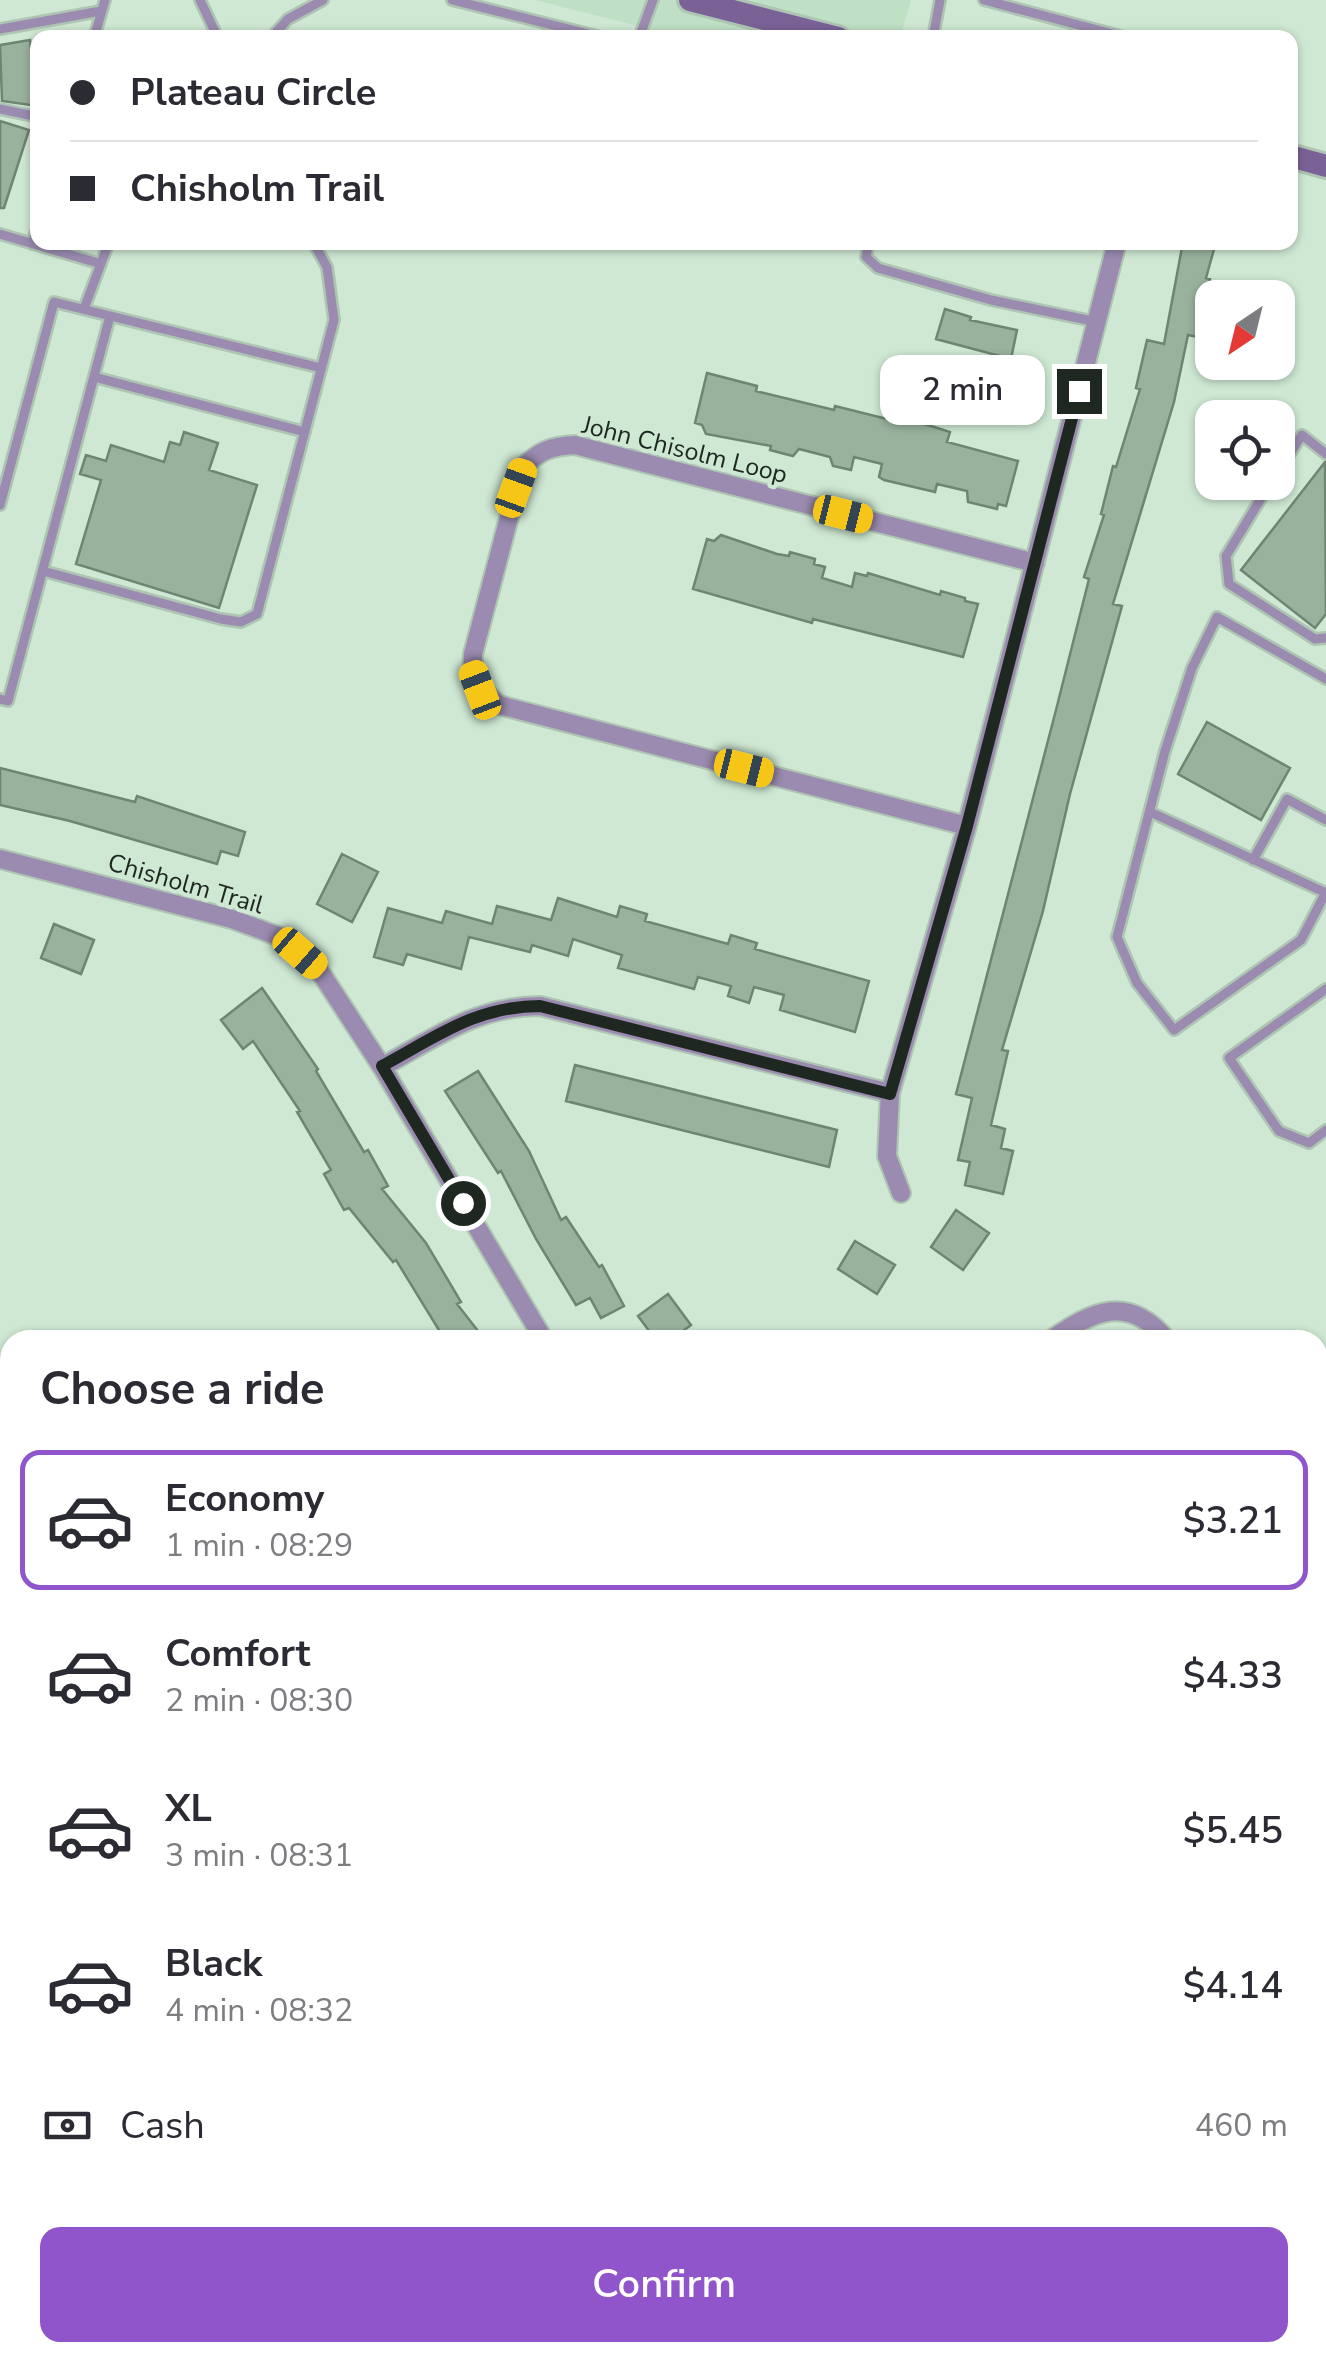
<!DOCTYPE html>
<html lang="en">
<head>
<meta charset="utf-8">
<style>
	body { margin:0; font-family:"Nunito Sans",sans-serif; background:#f7f7f7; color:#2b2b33; height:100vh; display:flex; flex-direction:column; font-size:38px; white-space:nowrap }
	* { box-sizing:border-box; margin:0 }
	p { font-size:32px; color:#7c7c81 }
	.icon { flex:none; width:55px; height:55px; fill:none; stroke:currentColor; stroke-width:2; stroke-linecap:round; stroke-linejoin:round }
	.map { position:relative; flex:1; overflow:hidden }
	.drawer { position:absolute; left:0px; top:1330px; width:1328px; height:1032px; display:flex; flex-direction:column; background:#fff; border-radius:30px 30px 0 0; box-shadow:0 2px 8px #0004 }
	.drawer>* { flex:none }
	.top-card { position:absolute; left:30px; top:30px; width:1268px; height:220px; border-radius:20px; box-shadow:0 2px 8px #0004; display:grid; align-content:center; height:220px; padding:0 40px; background:#fff }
	.needle { width:65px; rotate:215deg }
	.buttons { position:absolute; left:1195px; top:280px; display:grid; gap:20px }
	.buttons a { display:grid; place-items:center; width:100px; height:100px; border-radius:20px; background:#fff; box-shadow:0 2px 8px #0004; font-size:50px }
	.end { position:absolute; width:45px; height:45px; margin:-22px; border:12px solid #1e2820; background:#fff; box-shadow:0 0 0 5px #fff }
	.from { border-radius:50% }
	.bubble { position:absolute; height:70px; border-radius:20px; background:#fff; box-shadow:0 2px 8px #0004; font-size:32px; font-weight:600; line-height:70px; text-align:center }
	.car { position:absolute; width:30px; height:60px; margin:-30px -15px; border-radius:12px; box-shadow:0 0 8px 2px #0007; background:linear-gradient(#f5c518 24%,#345 0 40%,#f5c518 0 76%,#345 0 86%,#f5c518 0) }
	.top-card b { display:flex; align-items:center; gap:35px; height:95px; font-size:38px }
	.top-card b+b { border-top:2px solid #e1e1e2 }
	.top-card i { width:25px; height:25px; background:#2b2b33 }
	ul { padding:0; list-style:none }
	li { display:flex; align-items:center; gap:30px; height:140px; margin:0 20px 15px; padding:0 20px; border:5px solid transparent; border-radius:20px }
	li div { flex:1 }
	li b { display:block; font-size:38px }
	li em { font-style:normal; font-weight:600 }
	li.current { border-color:#9054cb }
	li>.icon { width:90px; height:90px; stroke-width:1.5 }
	h2 { padding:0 40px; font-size:45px; line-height:120px }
	.pay { display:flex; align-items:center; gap:25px; height:110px; padding:0 40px; font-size:38px }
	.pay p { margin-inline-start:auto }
	.cta { display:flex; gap:20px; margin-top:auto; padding:20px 40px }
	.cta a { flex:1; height:115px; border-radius:20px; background:#9054cb; color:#fff; font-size:40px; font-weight:600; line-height:115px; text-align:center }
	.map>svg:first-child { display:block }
	.built { fill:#bfe0c5 }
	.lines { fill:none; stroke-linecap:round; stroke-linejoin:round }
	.stream { stroke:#449c5e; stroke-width:6 }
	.building { fill:#99b29e; stroke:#6d8572; stroke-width:2.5 }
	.service-casing { stroke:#aec5b3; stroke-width:14 }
	.minor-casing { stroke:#aec5b3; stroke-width:22 }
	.secondary-casing { stroke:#aec5b3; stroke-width:28 }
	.service { stroke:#9b8bb0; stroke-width:9 }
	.minor { stroke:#9b8bb0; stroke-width:18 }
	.secondary { stroke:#7a6297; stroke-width:22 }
	.route { stroke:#1e2820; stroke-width:12 }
	.labels { text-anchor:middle; stroke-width:8; stroke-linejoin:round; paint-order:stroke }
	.street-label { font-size:25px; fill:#1e2820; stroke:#cee8d3 }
</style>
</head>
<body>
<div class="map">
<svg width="1326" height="2361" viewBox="0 0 1326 2361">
	<rect width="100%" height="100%" fill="#cee8d3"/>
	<path class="built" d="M535,0H911L900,38L681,37Z"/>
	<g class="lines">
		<path class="stream" d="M1318,2259L1326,2251
			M0,2309L10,2297"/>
	</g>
	<path class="building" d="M30,40L38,106L2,101L0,45Z
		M0,121L29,130L4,208H0Z
		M1183,242H1216L1206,278L1210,279L1198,337L1188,335L1174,402L1113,604L1122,606L1070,794L1043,911L1002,1050L1008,1051L991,1125L1005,1129L1001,1148L1013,1151L1003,1194L965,1185L970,1162L958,1160L972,1098L956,1094L1056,710L1089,579L1084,577L1104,515L1101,514L1113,466L1116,467L1140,389L1136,388L1147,340L1164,344Z
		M945,309L971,317L970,320L1017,330L1011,359L936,339Z
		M707,373L757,386L756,391L834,410L835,406L899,422L900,418L928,425L950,432L947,442L1018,461L1006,506L998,504L997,509L968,502L967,491L937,484L935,492L884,480L879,477L882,464L854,457L851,470L833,466L830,457L799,449L793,456L770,450L771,446L706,434L702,425L695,423Z
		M184,432L218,443L209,470L257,485L219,608L76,564L101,480L80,474L86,455L106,461L111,445L164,462L170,442L180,445Z
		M1325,462L1326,614L1315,628L1241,570Z
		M721,535L777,554L789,556L790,552L815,559L814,564L825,567L822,578L852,587L855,573L867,576L868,573L940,595L941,591L965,598V601L978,604L963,657L813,619L812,623L693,589L707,539L714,541Z
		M1207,722L1290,768L1261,820L1178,774Z
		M0,768L135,802L137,796L245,832L238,856L221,851L217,864L70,821L0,805Z
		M342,854L378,872L352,922L317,904Z
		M558,898L617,917L620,906L647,914L645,921L728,944L731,935L757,943L755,949L869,981L855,1032L780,1010L784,995L754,987L749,1003L728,996L731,986L698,977L694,989L618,968L622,955L573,939L568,956L532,945L530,952L469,937L461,969L407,954L403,965L374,957L388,908L442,923L446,911L492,924L497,906L551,920Z
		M54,924L94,940L81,974L41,958Z
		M262,988L318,1069L316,1071L364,1152L368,1150L388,1186L382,1189L426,1243L461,1302L457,1304L485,1340H445L396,1260L393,1262L349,1208L344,1210L324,1174L331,1170L297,1112L300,1111L253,1041L243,1049L221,1020Z
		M575,1065L837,1130L829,1167L566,1101Z
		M478,1071L529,1151L561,1220L566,1217L599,1267L602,1265L624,1306L601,1318L590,1298L576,1305L536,1239L501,1171L498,1173L445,1091Z
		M956,1210L989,1233L963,1270L931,1247Z
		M855,1241L895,1265L877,1294L838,1269Z
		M668,1294L691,1325L671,1340H656L638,1316Z"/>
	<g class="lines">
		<defs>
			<path id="service" d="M200,0L218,38
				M452,0L605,38
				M984,0L1128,38
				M0,29L101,11
				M94,38L105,0
				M271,38L288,19L323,0
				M639,38L653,0
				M933,38L940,0
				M0,109L38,117
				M0,234L101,264
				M869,242L866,257L878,268L991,300L1097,322
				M32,244L38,225
				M84,309L109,242
				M94,377L305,432
				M1278,472L1302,435L1326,454
				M1271,482L1226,556L1229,584L1315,639L1326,638
				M0,505L54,302L321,368
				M43,571L221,619L241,622L257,614L334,320L327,267L313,242
				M1326,679L1217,617L1192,668L1165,751L1117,937L1137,983L1174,1030L1301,940L1326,892
				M0,699L8,701L110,316
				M1150,812L1324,892
				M1253,860L1287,799L1326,820
				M1326,989L1229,1058L1279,1131L1309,1143L1326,1130
				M5,1616L10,1619
				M1318,1704L1326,1701"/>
			<path id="minor" d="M967,826L499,705C480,690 471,679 473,654L522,468C539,451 551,446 575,445L1035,563
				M0,859L232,919L283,938L317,967L382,1067L544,1340
				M382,1067C436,1037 477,1006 540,1006L890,1093
				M901,1193L887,1156L890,1093L967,826L1117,242
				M1051,1340C1093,1310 1129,1294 1167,1340
				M1318,1741L1326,1764
				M0,2075L10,2088
				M0,2104L10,2097"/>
			<path id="secondary" d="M690,0L838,38
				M1290,156L1326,166"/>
		</defs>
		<use href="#service" class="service-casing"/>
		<use href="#minor" class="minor-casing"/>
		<use href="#secondary" class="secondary-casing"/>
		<use href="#service" class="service"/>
		<use href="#minor" class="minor"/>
		<use href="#secondary" class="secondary"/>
	</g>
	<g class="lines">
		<path class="route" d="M463,1203L382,1066C436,1037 476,1006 540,1006L890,1094L967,826L1079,391"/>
	</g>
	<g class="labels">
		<g class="street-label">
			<text transform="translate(685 449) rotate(14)" y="9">John Chisolm Loop</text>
			<text transform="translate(186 883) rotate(16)" y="9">Chisholm Trail</text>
		</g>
	</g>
</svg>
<div class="buttons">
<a><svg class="needle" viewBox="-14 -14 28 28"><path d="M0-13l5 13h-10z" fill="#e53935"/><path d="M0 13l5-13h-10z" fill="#7c7c81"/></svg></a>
<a><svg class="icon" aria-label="locate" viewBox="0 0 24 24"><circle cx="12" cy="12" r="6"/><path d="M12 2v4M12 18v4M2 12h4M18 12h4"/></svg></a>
</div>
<i class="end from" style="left:463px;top:1203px"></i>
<i class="end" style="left:1079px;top:391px"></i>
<div class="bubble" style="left:880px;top:355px;width:165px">2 min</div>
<i class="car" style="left:516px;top:488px;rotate:20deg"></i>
<i class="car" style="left:843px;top:514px;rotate:104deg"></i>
<i class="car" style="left:480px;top:690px;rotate:339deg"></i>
<i class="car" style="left:744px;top:768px;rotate:104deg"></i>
<i class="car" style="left:300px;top:953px;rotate:131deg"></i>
<div class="top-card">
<b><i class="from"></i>Plateau Circle</b>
<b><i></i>Chisholm Trail</b>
</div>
<section class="drawer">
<h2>Choose a ride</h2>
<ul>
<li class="current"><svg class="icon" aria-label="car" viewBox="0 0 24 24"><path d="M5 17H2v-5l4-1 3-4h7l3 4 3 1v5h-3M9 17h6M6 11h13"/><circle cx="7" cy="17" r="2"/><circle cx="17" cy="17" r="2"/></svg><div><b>Economy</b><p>1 min · 08:29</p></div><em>$3.21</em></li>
<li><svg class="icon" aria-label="car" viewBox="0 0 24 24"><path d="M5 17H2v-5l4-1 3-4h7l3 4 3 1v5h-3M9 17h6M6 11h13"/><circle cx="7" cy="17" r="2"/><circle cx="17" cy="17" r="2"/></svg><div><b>Comfort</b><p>2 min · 08:30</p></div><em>$4.33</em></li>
<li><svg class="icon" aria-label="car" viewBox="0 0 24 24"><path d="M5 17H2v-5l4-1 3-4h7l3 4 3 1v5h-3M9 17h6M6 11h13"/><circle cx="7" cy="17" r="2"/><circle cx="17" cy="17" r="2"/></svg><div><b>XL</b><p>3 min · 08:31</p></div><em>$5.45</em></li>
<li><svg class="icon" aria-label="car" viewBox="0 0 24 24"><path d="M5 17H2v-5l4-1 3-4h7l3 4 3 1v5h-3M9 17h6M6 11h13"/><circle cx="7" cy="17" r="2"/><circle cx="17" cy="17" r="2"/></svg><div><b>Black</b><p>4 min · 08:32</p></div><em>$4.14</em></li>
</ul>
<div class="pay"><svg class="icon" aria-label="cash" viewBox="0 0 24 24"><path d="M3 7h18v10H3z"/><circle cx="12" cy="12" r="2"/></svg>Cash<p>460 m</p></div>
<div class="cta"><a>Confirm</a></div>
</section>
</div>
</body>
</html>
